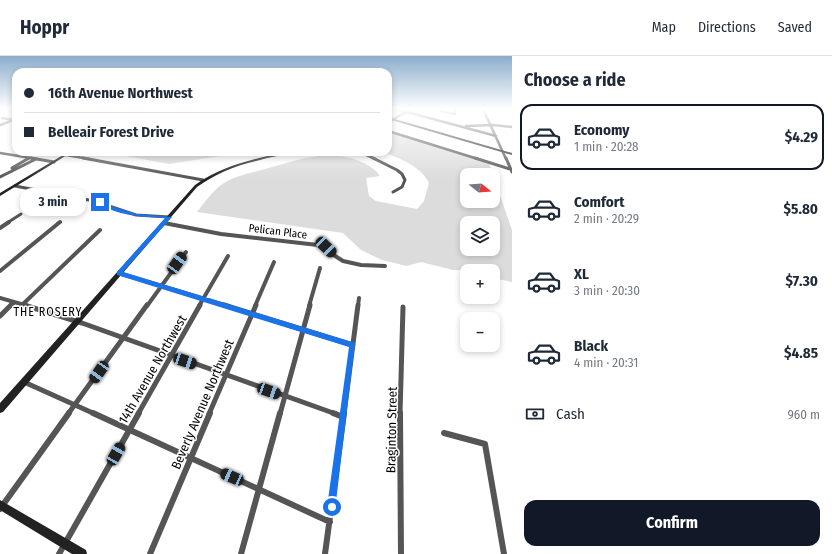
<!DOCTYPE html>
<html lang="en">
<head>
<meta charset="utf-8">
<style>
	body { margin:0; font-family:"Fira Sans Condensed",sans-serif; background:#f6f6f7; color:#1f2937; height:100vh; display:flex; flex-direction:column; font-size:15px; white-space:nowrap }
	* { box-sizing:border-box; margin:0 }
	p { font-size:13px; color:#747a83 }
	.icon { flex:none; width:22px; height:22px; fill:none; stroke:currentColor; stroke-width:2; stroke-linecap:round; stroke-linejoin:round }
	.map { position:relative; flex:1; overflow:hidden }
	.side { display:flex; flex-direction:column; background:#fff; width:320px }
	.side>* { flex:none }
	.hud { position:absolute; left:12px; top:12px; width:380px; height:88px; border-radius:12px; box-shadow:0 2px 6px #0003; display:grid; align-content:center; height:88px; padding:0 12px; background:#fff }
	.needle { width:26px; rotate:107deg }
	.tools { position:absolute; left:460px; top:112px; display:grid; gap:8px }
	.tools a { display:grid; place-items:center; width:40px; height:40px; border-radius:8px; background:#fff; box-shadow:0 2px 6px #0003; font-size:20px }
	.end { position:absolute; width:18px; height:18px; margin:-9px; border:5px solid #1a73e8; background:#fff; box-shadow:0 0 0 2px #fff }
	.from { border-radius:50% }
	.bubble { position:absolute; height:28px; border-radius:12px; background:#fff; box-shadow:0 2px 6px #0003; font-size:13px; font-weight:700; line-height:28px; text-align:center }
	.car { position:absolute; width:12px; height:24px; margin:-12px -6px; border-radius:5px; box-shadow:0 0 3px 1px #0007; background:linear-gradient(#222 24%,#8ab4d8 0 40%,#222 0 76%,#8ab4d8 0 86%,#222 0) }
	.hud b { display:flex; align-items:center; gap:14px; height:38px; font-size:15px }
	.hud b+b { border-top:1px solid #e0e1e3 }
	.hud i { width:10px; height:10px; background:#1f2937 }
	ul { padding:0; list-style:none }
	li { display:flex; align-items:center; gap:12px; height:66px; margin:0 8px 6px; padding:0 4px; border:2px solid transparent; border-radius:12px }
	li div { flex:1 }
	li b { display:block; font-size:15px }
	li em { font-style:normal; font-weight:700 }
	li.active { border-color:#111827 }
	li>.icon { width:36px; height:36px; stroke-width:1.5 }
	h2 { padding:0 12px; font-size:18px; line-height:48px }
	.pay { display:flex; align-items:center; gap:10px; height:44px; padding:0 12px; font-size:15px }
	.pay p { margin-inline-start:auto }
	.primary-button { display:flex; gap:8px; margin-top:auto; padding:8px 12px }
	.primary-button a { flex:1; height:46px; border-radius:12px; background:#111827; color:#fff; font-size:16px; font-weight:700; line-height:46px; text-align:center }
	header { display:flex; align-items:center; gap:24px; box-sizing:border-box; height:56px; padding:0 20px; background:#fff; border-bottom:1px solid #e0e1e3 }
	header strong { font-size:19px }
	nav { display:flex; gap:22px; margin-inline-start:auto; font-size:14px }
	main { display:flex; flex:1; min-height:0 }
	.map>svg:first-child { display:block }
	.green { fill:#dcdcdc; fill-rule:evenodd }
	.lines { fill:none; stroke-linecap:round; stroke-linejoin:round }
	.street-far4 { stroke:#555; stroke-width:2.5 }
	.street-far3 { stroke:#555; stroke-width:3 }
	.street-far2 { stroke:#555; stroke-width:4 }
	.street-far1 { stroke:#555; stroke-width:5 }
	.street { stroke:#555; stroke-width:6 }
	.secondary { fill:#222; fill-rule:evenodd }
	.route { fill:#1a73e8 }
	.labels { text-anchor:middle; stroke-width:3; stroke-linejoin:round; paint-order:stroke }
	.street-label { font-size:11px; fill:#000; stroke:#fff }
	.neighbourhood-label { font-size:12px; letter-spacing:1px; fill:#000; stroke:#fff }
	.near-street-label { font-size:13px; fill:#000; stroke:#fff }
</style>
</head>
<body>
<header>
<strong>Hoppr</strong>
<nav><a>Map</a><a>Directions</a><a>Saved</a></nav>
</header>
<main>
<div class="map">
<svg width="512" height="498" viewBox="0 0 512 498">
	<rect width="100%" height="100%" fill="#fff"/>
	<path class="green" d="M388,76L489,107L493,119H467V145H493V119L512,174V226L493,222V215L453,214L421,206L407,210L382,204L361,194L343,177L197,156C205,146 213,134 224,127C236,119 252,117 265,113C297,104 331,91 364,107C370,110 376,114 380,120L366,122L369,140L376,145L417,153L424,145L429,127C421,110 400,103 384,96H388ZM467,167H493V193H467Z
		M104,96H246L169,108Z"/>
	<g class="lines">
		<path class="street-far4" d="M396,53L496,80
			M443,53L441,55L455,58V53
			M483,53L506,103
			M0,54L3,53
			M2,62L16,64
			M392,64L411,53
			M0,69L13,64
			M466,70L493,69L512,71
			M388,75L478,103
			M360,96L375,103
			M0,97L37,103
			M66,99L89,103
			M27,103L29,102"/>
		<path class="street-far3" d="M31,102L54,106
			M83,102L203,124
			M373,102L397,114L402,118L405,124L402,131L393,136
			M475,102L510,113
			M506,102L512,116
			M12,112L29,102
			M0,121L36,103
			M15,130L94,145L136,159L169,161
			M7,167L21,158
			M58,167L60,166"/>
		<path class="street-far2" d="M164,167L221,178L318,189L343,205L361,209L385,210
			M0,172L9,166
			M0,215L60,166
			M119,217L228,250
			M0,242L28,250
			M10,250L14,247
			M21,250L100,174
			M147,250L186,196
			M199,250L228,200
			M255,250L274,206
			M309,250L320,212
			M358,250L359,242"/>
		<path class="street-far1" d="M24,249L82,267L336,358
			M224,249L353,289
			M0,260L11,249
			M24,326L95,358
			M68,358L147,249
			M138,358L200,249
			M209,358L256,249
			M280,358L310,249
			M344,358L358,249
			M400,358L403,251"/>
		<path class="street" d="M93,357L330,466
			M333,357L343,361
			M400,357L401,498
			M444,377L485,388L504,498
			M0,453L69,357
			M59,498L139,357
			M150,498L210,357
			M241,498L280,357
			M325,498L344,357"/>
		<path class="secondary" d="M388,61L512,97V99L388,63Z
			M68,96H72L0,140V137Z
			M284,96H290C281,100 269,101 260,104C237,109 216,117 197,131L3,356L0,357V347L195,129C223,109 251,104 284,96Z
			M0,444L86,494L87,498H72L0,454Z"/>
	</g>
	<linearGradient id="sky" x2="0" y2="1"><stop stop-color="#8cadcc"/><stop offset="0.43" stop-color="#fff"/><stop offset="1" stop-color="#fff" stop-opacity="0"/></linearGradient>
	<rect width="512" height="123" fill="url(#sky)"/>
	<path class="route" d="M98,146H102L107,149L137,158L172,161L123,216L355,287L335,454L332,456L328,454L327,451L349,291L117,219V216L165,162C145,161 114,160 98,146Z"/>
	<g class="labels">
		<g class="street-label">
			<text transform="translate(278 175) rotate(7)" y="4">Pelican Place</text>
		</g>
		<g class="neighbourhood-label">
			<text x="48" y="260">THE ROSERY</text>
		</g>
		<g class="near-street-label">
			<text transform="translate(152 313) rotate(-60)" y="5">14th Avenue Northwest</text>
			<text transform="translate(202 348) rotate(-67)" y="5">Beverly Avenue Northwest</text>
			<text transform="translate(391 374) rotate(-89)" y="5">Braginton Street</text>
		</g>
	</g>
</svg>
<div class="tools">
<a><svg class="needle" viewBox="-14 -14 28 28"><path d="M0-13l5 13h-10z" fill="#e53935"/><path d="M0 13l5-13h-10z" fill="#747a83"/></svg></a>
<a><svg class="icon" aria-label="layers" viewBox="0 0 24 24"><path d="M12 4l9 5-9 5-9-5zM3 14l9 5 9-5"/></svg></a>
<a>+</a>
<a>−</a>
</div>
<i class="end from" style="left:332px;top:451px"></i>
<i class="end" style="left:100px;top:146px"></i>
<div class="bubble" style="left:20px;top:132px;width:66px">3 min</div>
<i class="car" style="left:326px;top:191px;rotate:134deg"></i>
<i class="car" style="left:177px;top:207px;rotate:36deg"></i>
<i class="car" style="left:185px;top:305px;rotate:109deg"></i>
<i class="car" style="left:99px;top:316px;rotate:215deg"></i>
<i class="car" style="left:269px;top:335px;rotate:110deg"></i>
<i class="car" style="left:116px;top:398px;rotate:30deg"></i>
<i class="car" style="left:232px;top:421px;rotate:294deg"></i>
<div class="hud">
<b><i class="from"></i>16th Avenue Northwest</b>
<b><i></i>Belleair Forest Drive</b>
</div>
</div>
<section class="side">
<h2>Choose a ride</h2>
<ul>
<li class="active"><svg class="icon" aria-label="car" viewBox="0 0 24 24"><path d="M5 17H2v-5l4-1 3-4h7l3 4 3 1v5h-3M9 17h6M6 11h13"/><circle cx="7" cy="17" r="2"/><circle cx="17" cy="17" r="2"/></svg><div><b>Economy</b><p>1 min · 20:28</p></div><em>$4.29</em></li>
<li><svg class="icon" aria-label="car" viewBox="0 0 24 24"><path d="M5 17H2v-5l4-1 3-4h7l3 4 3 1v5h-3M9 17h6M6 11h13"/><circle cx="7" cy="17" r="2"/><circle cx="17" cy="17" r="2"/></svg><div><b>Comfort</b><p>2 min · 20:29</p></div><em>$5.80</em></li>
<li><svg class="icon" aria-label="car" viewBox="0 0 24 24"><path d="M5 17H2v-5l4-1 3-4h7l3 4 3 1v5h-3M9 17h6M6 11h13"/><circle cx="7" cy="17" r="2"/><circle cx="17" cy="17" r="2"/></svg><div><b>XL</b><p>3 min · 20:30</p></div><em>$7.30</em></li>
<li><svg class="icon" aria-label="car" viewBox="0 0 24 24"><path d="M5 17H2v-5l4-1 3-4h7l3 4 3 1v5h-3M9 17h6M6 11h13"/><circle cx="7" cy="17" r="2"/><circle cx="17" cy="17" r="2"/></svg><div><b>Black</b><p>4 min · 20:31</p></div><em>$4.85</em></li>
</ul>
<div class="pay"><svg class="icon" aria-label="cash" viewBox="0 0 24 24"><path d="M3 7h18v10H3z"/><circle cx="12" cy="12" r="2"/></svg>Cash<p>960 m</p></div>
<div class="primary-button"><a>Confirm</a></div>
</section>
</main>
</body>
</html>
